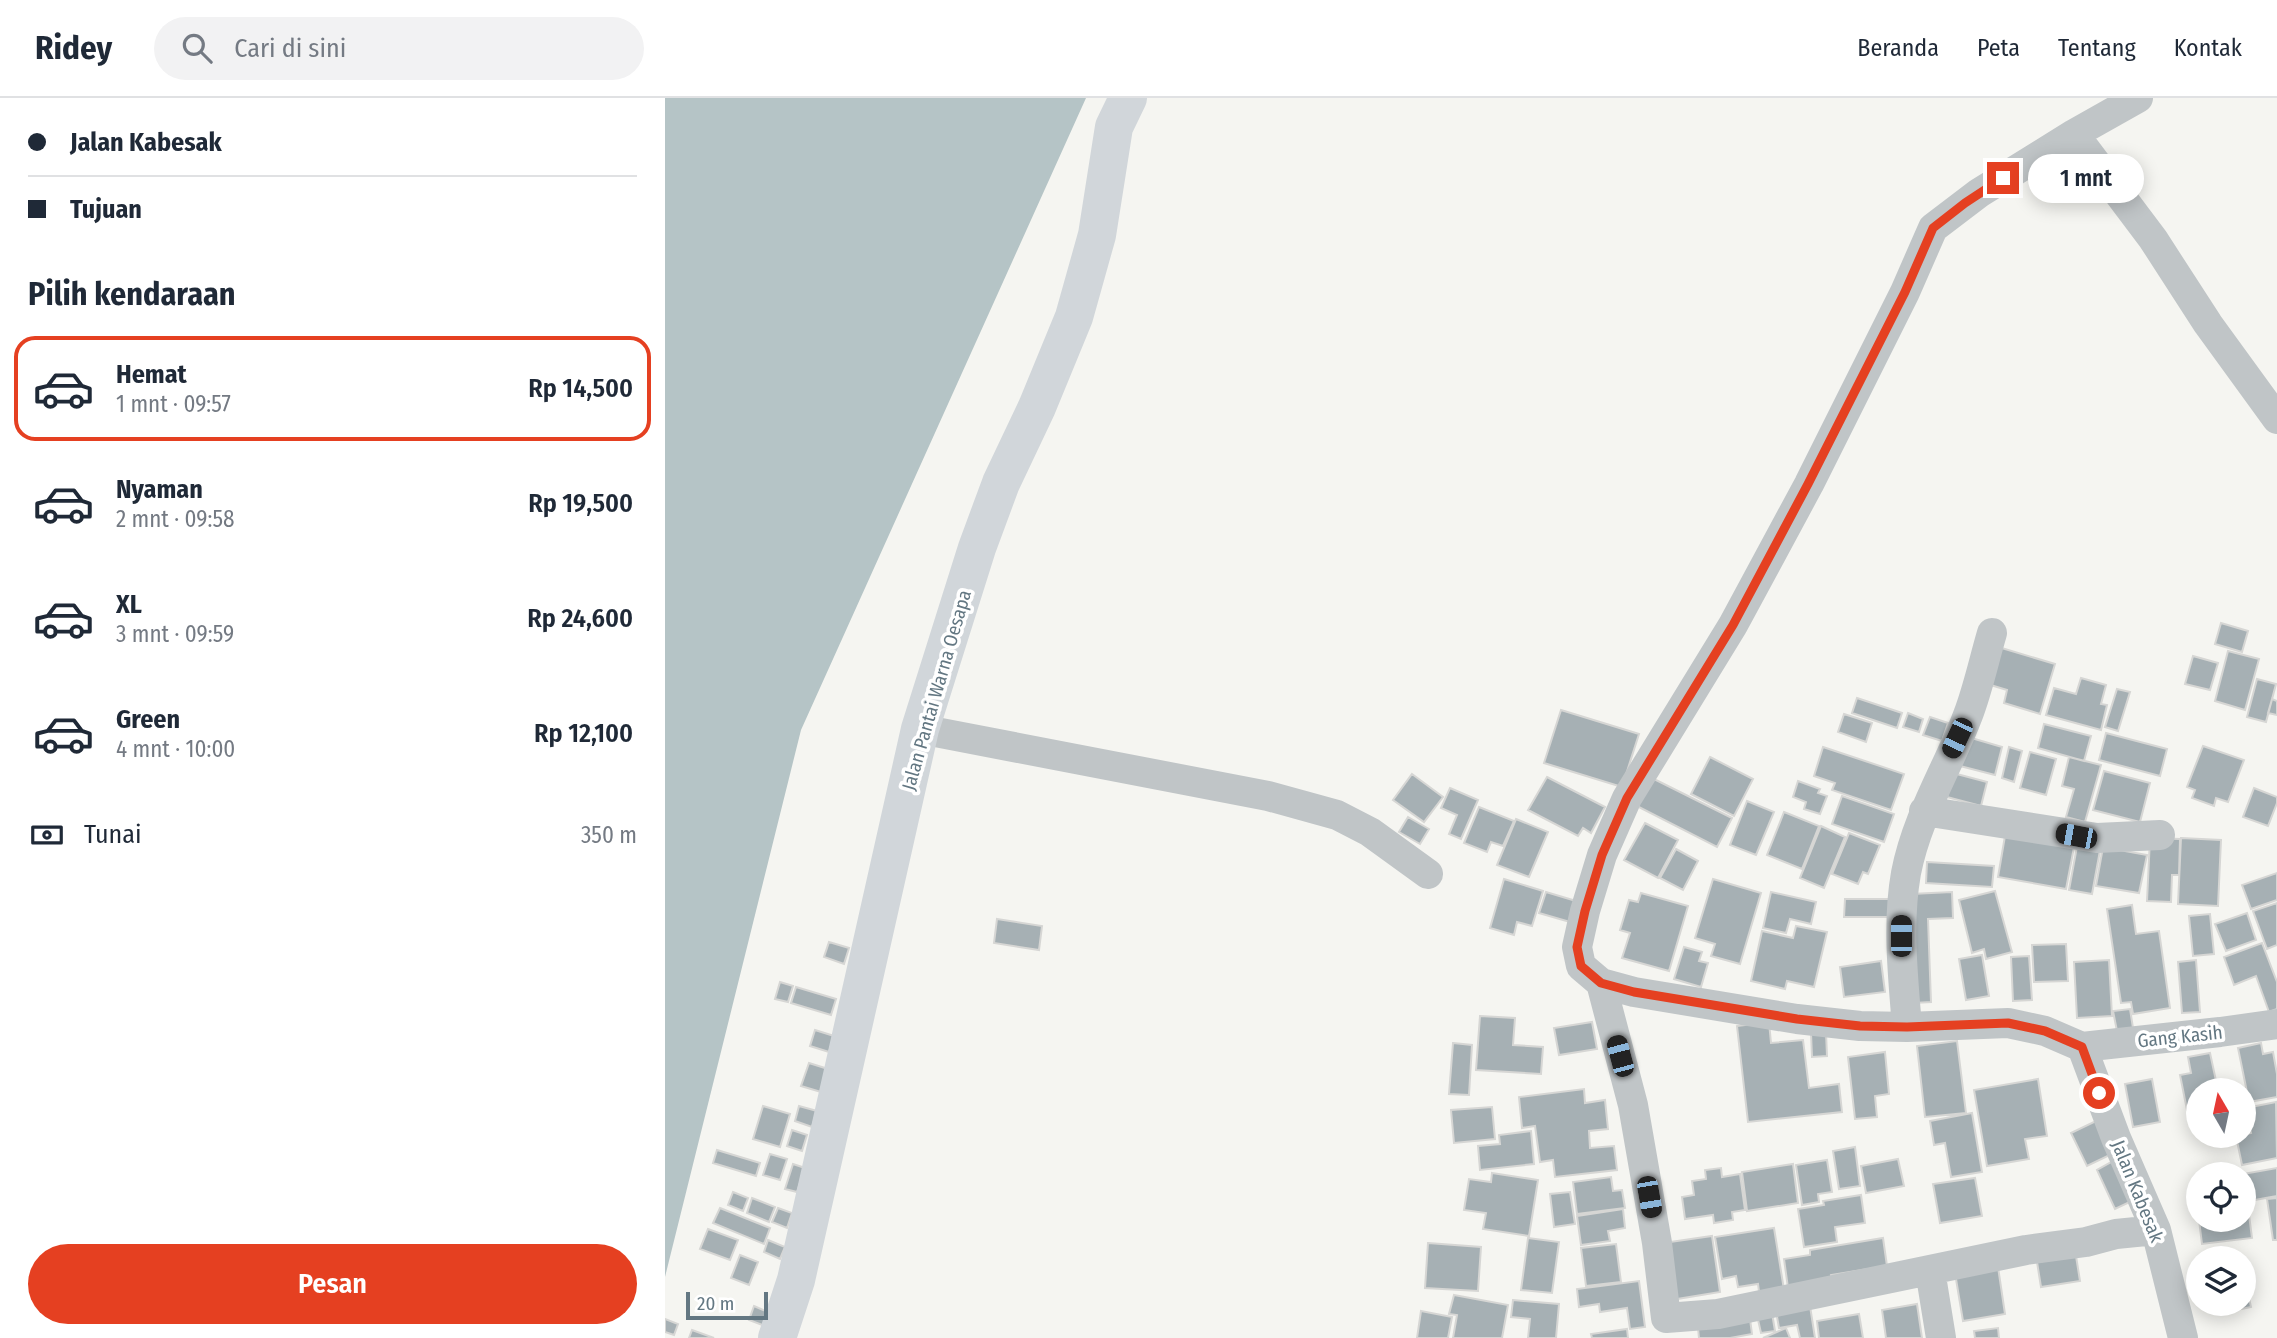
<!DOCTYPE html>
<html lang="id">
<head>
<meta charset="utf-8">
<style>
	body { margin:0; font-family:"Fira Sans Condensed",sans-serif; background:#f2f2f3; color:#1f2937; height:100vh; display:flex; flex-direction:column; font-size:26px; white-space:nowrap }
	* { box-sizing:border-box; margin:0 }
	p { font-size:23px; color:#747a83 }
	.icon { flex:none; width:38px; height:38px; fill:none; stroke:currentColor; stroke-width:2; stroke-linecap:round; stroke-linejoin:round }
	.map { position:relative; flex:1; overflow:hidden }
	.drawer { display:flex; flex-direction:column; background:#fff; width:665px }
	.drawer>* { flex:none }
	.hud { display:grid; align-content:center; height:154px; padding:0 28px; background:#fff }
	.needle { width:46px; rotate:351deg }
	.controls { position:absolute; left:1521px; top:980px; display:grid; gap:14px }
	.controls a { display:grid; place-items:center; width:70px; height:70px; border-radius:50%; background:#fff; box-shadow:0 4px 18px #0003; font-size:35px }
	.scale { position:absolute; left:21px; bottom:18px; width:82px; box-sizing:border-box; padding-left:7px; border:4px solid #637782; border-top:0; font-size:19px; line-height:24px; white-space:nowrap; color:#637782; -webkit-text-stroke:5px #fff; paint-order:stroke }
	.end { position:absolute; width:32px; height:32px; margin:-16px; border:9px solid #e54021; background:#fff; box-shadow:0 0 0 4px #fff }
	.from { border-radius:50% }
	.bubble { position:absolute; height:49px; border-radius:24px; background:#fff; box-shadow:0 4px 18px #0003; font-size:23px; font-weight:600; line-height:49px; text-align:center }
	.car { position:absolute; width:21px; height:42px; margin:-21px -10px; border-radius:9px; box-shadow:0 0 5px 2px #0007; background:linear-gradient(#222 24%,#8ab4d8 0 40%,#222 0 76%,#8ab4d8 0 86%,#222 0) }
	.hud b { display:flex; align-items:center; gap:24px; height:66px; font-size:26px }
	.hud b+b { border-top:2px solid #e0e1e3 }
	.hud i { width:18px; height:18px; background:#1f2937 }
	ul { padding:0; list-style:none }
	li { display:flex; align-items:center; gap:21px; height:105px; margin:0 14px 10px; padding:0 14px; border:4px solid transparent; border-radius:21px }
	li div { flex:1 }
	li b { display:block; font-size:26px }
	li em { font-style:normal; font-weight:600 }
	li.selected { border-color:#e54021 }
	li>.icon { width:63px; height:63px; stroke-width:1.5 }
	h2 { padding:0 28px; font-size:32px; line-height:84px }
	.pay { display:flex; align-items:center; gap:18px; height:77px; padding:0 28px; font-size:26px }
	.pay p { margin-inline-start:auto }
	.button { display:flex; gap:14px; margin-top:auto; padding:14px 28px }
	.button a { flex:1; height:80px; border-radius:42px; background:#e54021; color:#fff; font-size:28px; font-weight:600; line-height:80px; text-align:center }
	header { display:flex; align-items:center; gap:42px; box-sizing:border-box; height:98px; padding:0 35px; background:#fff; border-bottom:2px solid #e0e1e3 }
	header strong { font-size:33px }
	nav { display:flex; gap:38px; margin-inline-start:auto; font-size:24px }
	.search { width:490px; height:63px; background:#f2f2f3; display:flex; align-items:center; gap:18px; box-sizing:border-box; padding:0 24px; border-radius:38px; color:#747a83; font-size:26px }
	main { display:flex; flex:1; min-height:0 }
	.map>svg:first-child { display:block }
	.water { fill:#b5c4c6 }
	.building { fill:#a6b0b4; stroke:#d6d6d4; stroke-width:2 }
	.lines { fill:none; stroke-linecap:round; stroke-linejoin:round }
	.street { stroke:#c0c5c7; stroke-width:30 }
	.secondary { stroke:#d1d6da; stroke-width:38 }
	.route { stroke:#e54021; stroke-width:9 }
	.labels { text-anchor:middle; stroke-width:7; stroke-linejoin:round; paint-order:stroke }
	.street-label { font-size:19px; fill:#637782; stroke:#fff }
</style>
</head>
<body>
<header>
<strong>Ridey</strong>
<div class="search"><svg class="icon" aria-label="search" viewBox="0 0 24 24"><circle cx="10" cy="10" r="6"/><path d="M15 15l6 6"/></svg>Cari di sini</div>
<nav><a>Beranda</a><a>Peta</a><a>Tentang</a><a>Kontak</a></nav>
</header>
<main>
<section class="drawer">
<div class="hud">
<b><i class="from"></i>Jalan Kabesak</b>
<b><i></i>Tujuan</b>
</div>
<h2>Pilih kendaraan</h2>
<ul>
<li class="selected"><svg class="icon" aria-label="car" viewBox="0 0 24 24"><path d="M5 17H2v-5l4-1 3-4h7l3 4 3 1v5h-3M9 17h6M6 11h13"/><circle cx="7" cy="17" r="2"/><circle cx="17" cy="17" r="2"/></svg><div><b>Hemat</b><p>1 mnt · 09:57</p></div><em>Rp 14,500</em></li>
<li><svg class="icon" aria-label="car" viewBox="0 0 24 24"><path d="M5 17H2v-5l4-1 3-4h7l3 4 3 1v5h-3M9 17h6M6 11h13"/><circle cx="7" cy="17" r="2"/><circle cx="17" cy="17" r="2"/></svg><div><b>Nyaman</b><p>2 mnt · 09:58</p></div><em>Rp 19,500</em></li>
<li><svg class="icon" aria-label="car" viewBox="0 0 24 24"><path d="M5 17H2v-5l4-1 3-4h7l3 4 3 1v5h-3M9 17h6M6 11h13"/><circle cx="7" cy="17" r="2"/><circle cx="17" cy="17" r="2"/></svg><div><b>XL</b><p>3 mnt · 09:59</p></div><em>Rp 24,600</em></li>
<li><svg class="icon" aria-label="car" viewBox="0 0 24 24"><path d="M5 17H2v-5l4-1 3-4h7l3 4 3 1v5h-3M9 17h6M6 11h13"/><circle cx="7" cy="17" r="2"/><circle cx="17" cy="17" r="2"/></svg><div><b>Green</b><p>4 mnt · 10:00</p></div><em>Rp 12,100</em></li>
</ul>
<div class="pay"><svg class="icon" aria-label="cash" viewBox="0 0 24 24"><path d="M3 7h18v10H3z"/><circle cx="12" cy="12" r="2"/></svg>Tunai<p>350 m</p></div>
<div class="button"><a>Pesan</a></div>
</section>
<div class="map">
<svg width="1612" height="1240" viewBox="0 0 1612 1240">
	<rect width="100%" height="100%" fill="#f5f5f1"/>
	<path class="water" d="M0,0H421L136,632L0,1179Z"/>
	<path class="building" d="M1556,525L1583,533L1577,554L1550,546Z
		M1330,548L1390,566L1375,616L1339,605L1342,592L1319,585Z
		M1563,553L1594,561L1580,612L1550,603Z
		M1528,558L1553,565L1545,592L1520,586Z
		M1416,580L1441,587L1436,606L1442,607L1436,632L1381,617L1389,590L1411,596Z
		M1592,581L1611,586L1601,624L1582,619Z
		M1452,591L1465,594L1453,633L1440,629Z
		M1192,600L1237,615L1232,630L1187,615Z
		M1607,601L1612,603V617L1603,615Z
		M896,612L974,636L957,689L879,665Z
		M1243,615L1258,621L1254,634L1238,629Z
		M1179,616L1207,625L1201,644L1173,634Z
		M1265,619L1283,625L1277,643L1258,637Z
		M1379,626L1426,638L1419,663L1373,650Z
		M1441,635L1502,651L1495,678L1434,662Z
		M1303,639L1337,649L1330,677L1295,668Z
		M1538,648L1579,662L1563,704L1551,700L1549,708L1527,700L1530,692L1522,689Z
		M1158,649L1239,676L1226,712L1167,692L1170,685L1149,678Z
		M1344,649L1357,653L1349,684L1337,680Z
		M1365,654L1391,661L1381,697L1355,690Z
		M1045,659L1088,681L1069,718L1026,696Z
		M1404,659L1436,667L1420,724L1401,719L1409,691L1397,688Z
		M1439,673L1485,685L1475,724L1428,712Z
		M1288,675L1322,684L1316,708L1282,699Z
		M747,676L778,699L759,724L728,702Z
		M979,676L1067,720L1052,749L964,704Z
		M882,679L940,709L926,735L918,730L913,738L863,712Z
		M1133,683L1155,691L1153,695L1162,698L1155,716L1139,711L1141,704L1128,699Z
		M785,690L813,702L796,741L784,736L792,717L776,710Z
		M1589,690L1612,699V705L1603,728L1578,719Z
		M1177,698L1229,716L1219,744L1167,726Z
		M1082,703L1109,714L1091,757L1065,747Z
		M814,709L849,723L838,748L826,744L822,754L799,745Z
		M1119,714L1154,728L1137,771L1102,757Z
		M743,719L764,731L755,746L734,734Z
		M851,721L883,734L864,779L832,767Z
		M980,725L1013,742L993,780L959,762Z
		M1156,728L1180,739L1159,790L1135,780Z
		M1341,732L1410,744L1401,791L1333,779Z
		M1184,735L1215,747L1203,776L1198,774L1193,786L1167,776Z
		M1485,740L1515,741L1514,777H1507L1506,804L1482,803Z
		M1516,740L1556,742L1553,808L1513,806Z
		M1413,743L1436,747L1427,796L1404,792Z
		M1438,749L1482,757L1474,795L1431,788Z
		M1011,751L1033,763L1018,792L995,780Z
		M1262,764L1329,768L1327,789L1261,785Z
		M1612,775V802L1586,811L1577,787Z
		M839,781L878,793L867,828L852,824L849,837L825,830Z
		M1048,781L1096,795L1075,866L1046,858L1050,846L1030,840Z
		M1330,793L1347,854L1321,861L1319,851L1307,855L1294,802Z
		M881,794L911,803L905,824L874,815Z
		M1106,794L1151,804L1146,826L1125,821L1121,835L1098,830Z
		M1287,794L1288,820L1263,821L1266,904L1249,905L1246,796Z
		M976,795L1023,808L1004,873L957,860L965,835L955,832L964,802L973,804Z
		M1180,801H1231V819H1179Z
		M1612,805V847L1602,851L1588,813Z
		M1467,807L1471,836L1494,833L1505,910L1468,916L1466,904L1456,905L1442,811Z
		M1582,815L1591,842L1561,853L1550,826Z
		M1545,816L1549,856L1528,858L1524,818Z
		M332,821L377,828L374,852L329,845Z
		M1131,828L1162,834L1149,889L1122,883L1120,891L1086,883L1097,833L1128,840Z
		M164,844L184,850L179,866L159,859Z
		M1597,845L1612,884V911L1604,914L1591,878L1569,887L1559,859Z
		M1401,846L1403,883L1369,884L1367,847Z
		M1019,849L1037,854L1034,863L1043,865L1036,889L1009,881Z
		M1317,857L1324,898L1301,902L1294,861Z
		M1364,858L1367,902L1348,903L1346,859Z
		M1444,862L1447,918L1412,920L1409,864Z
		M1531,862L1535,914L1517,915L1513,864Z
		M1216,863L1220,894L1179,899L1175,869Z
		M115,884L128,888L123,904L110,901Z
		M131,889L171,901L166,917L126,905Z
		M1465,911L1468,930L1452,933L1448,913Z
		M815,918L850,920L848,947L878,949L876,976L811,972Z
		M927,924L932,951L894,957L889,930Z
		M1104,924L1106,945L1138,942L1144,990L1174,986L1177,1014L1083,1024L1072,928Z
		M150,932L169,938L164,954L145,948Z
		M1161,934L1162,958L1147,959L1146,935Z
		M1292,943L1301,1015L1260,1019L1252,948Z
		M788,945L807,947L804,997L784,996Z
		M1596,945L1598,956L1608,954L1612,976V999L1584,1004L1573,950Z
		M1220,954L1224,996L1210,998L1212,1019L1190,1021L1183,959Z
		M1545,955L1553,992H1533V1009L1522,1012L1515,977L1526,975L1523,959Z
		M144,965L163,971L156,994L136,988Z
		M1373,981L1382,1038L1360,1041L1364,1061L1322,1068L1309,992Z
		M1487,981L1495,1024L1468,1029L1460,986Z
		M919,991L920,1005L940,1002L943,1031L924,1033L925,1050L949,1048L952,1072L890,1079L888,1062L875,1064L870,1028L857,1030L854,999Z
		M1611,1004L1612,1060L1577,1067L1571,1038L1586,1035L1581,1010Z
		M98,1008L125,1016L115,1049L88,1041Z
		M134,1008L152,1013L147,1029L130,1023Z
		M827,1009L830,1041L789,1045L786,1012Z
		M1307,1015L1317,1074L1286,1079L1280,1045L1269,1047L1265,1023Z
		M1435,1021L1451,1054L1422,1068L1406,1035Z
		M127,1032L142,1037L137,1053L122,1048Z
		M866,1033L869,1066L815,1072L813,1048L835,1046L834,1037Z
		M1190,1049L1195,1088L1174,1091L1168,1053Z
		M52,1052L95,1065L91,1078L48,1065Z
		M105,1056L122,1061L115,1082L98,1077Z
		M1233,1061L1239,1088L1201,1095L1196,1068Z
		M1162,1062L1167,1094L1153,1096L1154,1104L1137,1107L1131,1067Z
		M1450,1062L1469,1102L1450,1111L1432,1072Z
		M128,1066L140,1070L132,1094L120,1091Z
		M1128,1066L1133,1105L1082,1113L1077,1074Z
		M1056,1070L1057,1079L1075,1076L1080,1112L1067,1114L1068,1122L1049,1125L1048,1117L1020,1121L1017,1099L1029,1097L1027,1083L1041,1081L1040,1072Z
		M1612,1070V1098L1584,1103L1578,1076Z
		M827,1075L873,1082L864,1138L818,1131L821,1115L799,1112L804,1081L826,1084Z
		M946,1079L948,1093L957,1092L960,1110L912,1116L908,1084Z
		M1310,1080L1317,1118L1275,1125L1268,1086Z
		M68,1094L83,1100L78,1113L63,1107Z
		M905,1094L910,1126L889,1129L885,1096Z
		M1196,1097L1200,1125L1170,1129L1172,1144L1139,1149L1133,1111L1159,1107L1158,1103Z
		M87,1100L110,1109L104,1124L82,1115Z
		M1612,1100V1142H1608L1602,1101Z
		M1582,1101L1587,1140L1537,1146L1534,1122H1578V1102Z
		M55,1110L105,1130L99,1146L48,1125Z
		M113,1110L127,1115L122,1130L107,1124Z
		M958,1111L960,1130L943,1133L945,1143L916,1147L912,1118Z
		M1109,1130L1120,1198L1095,1201L1093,1186L1073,1189L1071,1178L1057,1181L1050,1139Z
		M43,1131L73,1142L65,1162L35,1151Z
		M1047,1138L1055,1194L1006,1202L998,1145Z
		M863,1140L894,1144L887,1195L856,1192Z
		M1218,1140L1222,1168L1166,1177L1167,1183L1123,1190L1119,1161L1145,1157V1152Z
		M103,1142L120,1149L115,1161L99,1154Z
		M763,1145L816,1149L813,1193L760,1190Z
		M951,1146L956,1184L921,1188L916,1150Z
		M75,1157L93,1164L84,1187L66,1180Z
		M1411,1158L1415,1183L1376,1189L1372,1164Z
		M1333,1169L1340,1216L1298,1223L1290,1175Z
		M1578,1172L1586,1209L1557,1215L1555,1206H1578Z
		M974,1183L980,1229L965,1231L962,1210L935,1214L934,1206L914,1209L912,1191Z
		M789,1197L843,1207L837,1240H788L792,1217L784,1216Z
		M848,1202L894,1206L891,1240H863L865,1221L846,1219Z
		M1252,1206L1257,1240H1221L1217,1212Z
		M89,1208L105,1215L100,1228L84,1222Z
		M1145,1208L1150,1240H1135L1132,1227L1114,1230L1111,1213Z
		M756,1213L787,1219L783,1240H752Z
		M1107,1215L1110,1233L1096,1235L1092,1217Z
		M1194,1216L1198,1240H1154L1152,1223Z
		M0,1221L13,1226L9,1237L0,1234Z
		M1085,1221L1087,1236L1065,1240H1034L1033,1230Z
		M1121,1230L1125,1240H1098Z
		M1333,1230L1334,1240H1310L1309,1233Z
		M962,1231L963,1240H927L926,1236Z
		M27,1232L49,1240H24Z"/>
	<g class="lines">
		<path class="street" d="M1409,36L1488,141L1543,226L1612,321
			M255,631L603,698L672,717L705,734L763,776
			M1259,713L1432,740L1495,737
			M936,885L968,1007L992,1145L1001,1220L1053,1216L1361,1152L1421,1144L1451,1136L1491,1132
			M1242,929C1238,878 1232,826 1241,775C1252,718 1283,670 1303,617C1313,591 1319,562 1327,535
			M1417,949L1380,933L1343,925L1242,929L1195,928L1132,921L969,894L936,885L916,868L912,849L920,813L937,757L962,700L1068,527L1144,386L1240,194L1268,130L1314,95L1409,36L1473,0
			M1417,949L1451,1040L1491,1132L1518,1240
			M1417,949L1555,934L1612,926
			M1265,1172L1276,1240"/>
		<path class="secondary" d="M112,1240L131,1182L255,631L312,450L336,385L372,309L409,219L432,137L449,29L463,0"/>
	</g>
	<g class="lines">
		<path class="route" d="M1338,80L1300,105L1268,130L1240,194L1143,386L1068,527L962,700L937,757L920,813L912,849L916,868L936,885L969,894L1132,921L1195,928L1242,929L1343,925L1380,933L1417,949L1434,995"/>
	</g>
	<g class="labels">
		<g class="street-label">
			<text transform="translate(271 592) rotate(-74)" y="7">Jalan Pantai Warna Oesapa</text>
			<text transform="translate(1515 938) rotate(-6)" y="7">Gang Kasih</text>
			<text transform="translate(1473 1093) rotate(68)" y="7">Jalan Kabesak</text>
		</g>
	</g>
</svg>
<div class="controls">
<a><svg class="needle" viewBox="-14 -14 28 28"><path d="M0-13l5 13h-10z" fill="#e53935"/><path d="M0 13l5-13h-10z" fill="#747a83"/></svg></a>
<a><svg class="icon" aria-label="locate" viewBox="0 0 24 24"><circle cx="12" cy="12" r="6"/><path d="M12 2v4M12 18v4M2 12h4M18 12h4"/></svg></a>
<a><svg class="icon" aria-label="layers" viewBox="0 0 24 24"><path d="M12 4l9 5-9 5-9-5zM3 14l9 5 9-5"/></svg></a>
</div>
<div class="scale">20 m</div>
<i class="end from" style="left:1434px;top:995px"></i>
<i class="end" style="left:1338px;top:80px"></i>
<div class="bubble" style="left:1363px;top:56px;width:116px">1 mnt</div>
<i class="car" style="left:1292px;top:640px;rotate:205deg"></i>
<i class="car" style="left:1411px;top:738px;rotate:281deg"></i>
<i class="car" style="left:1236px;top:838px;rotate:0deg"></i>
<i class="car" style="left:955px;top:958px;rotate:345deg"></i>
<i class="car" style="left:984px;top:1099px;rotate:170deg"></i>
</div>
</main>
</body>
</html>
